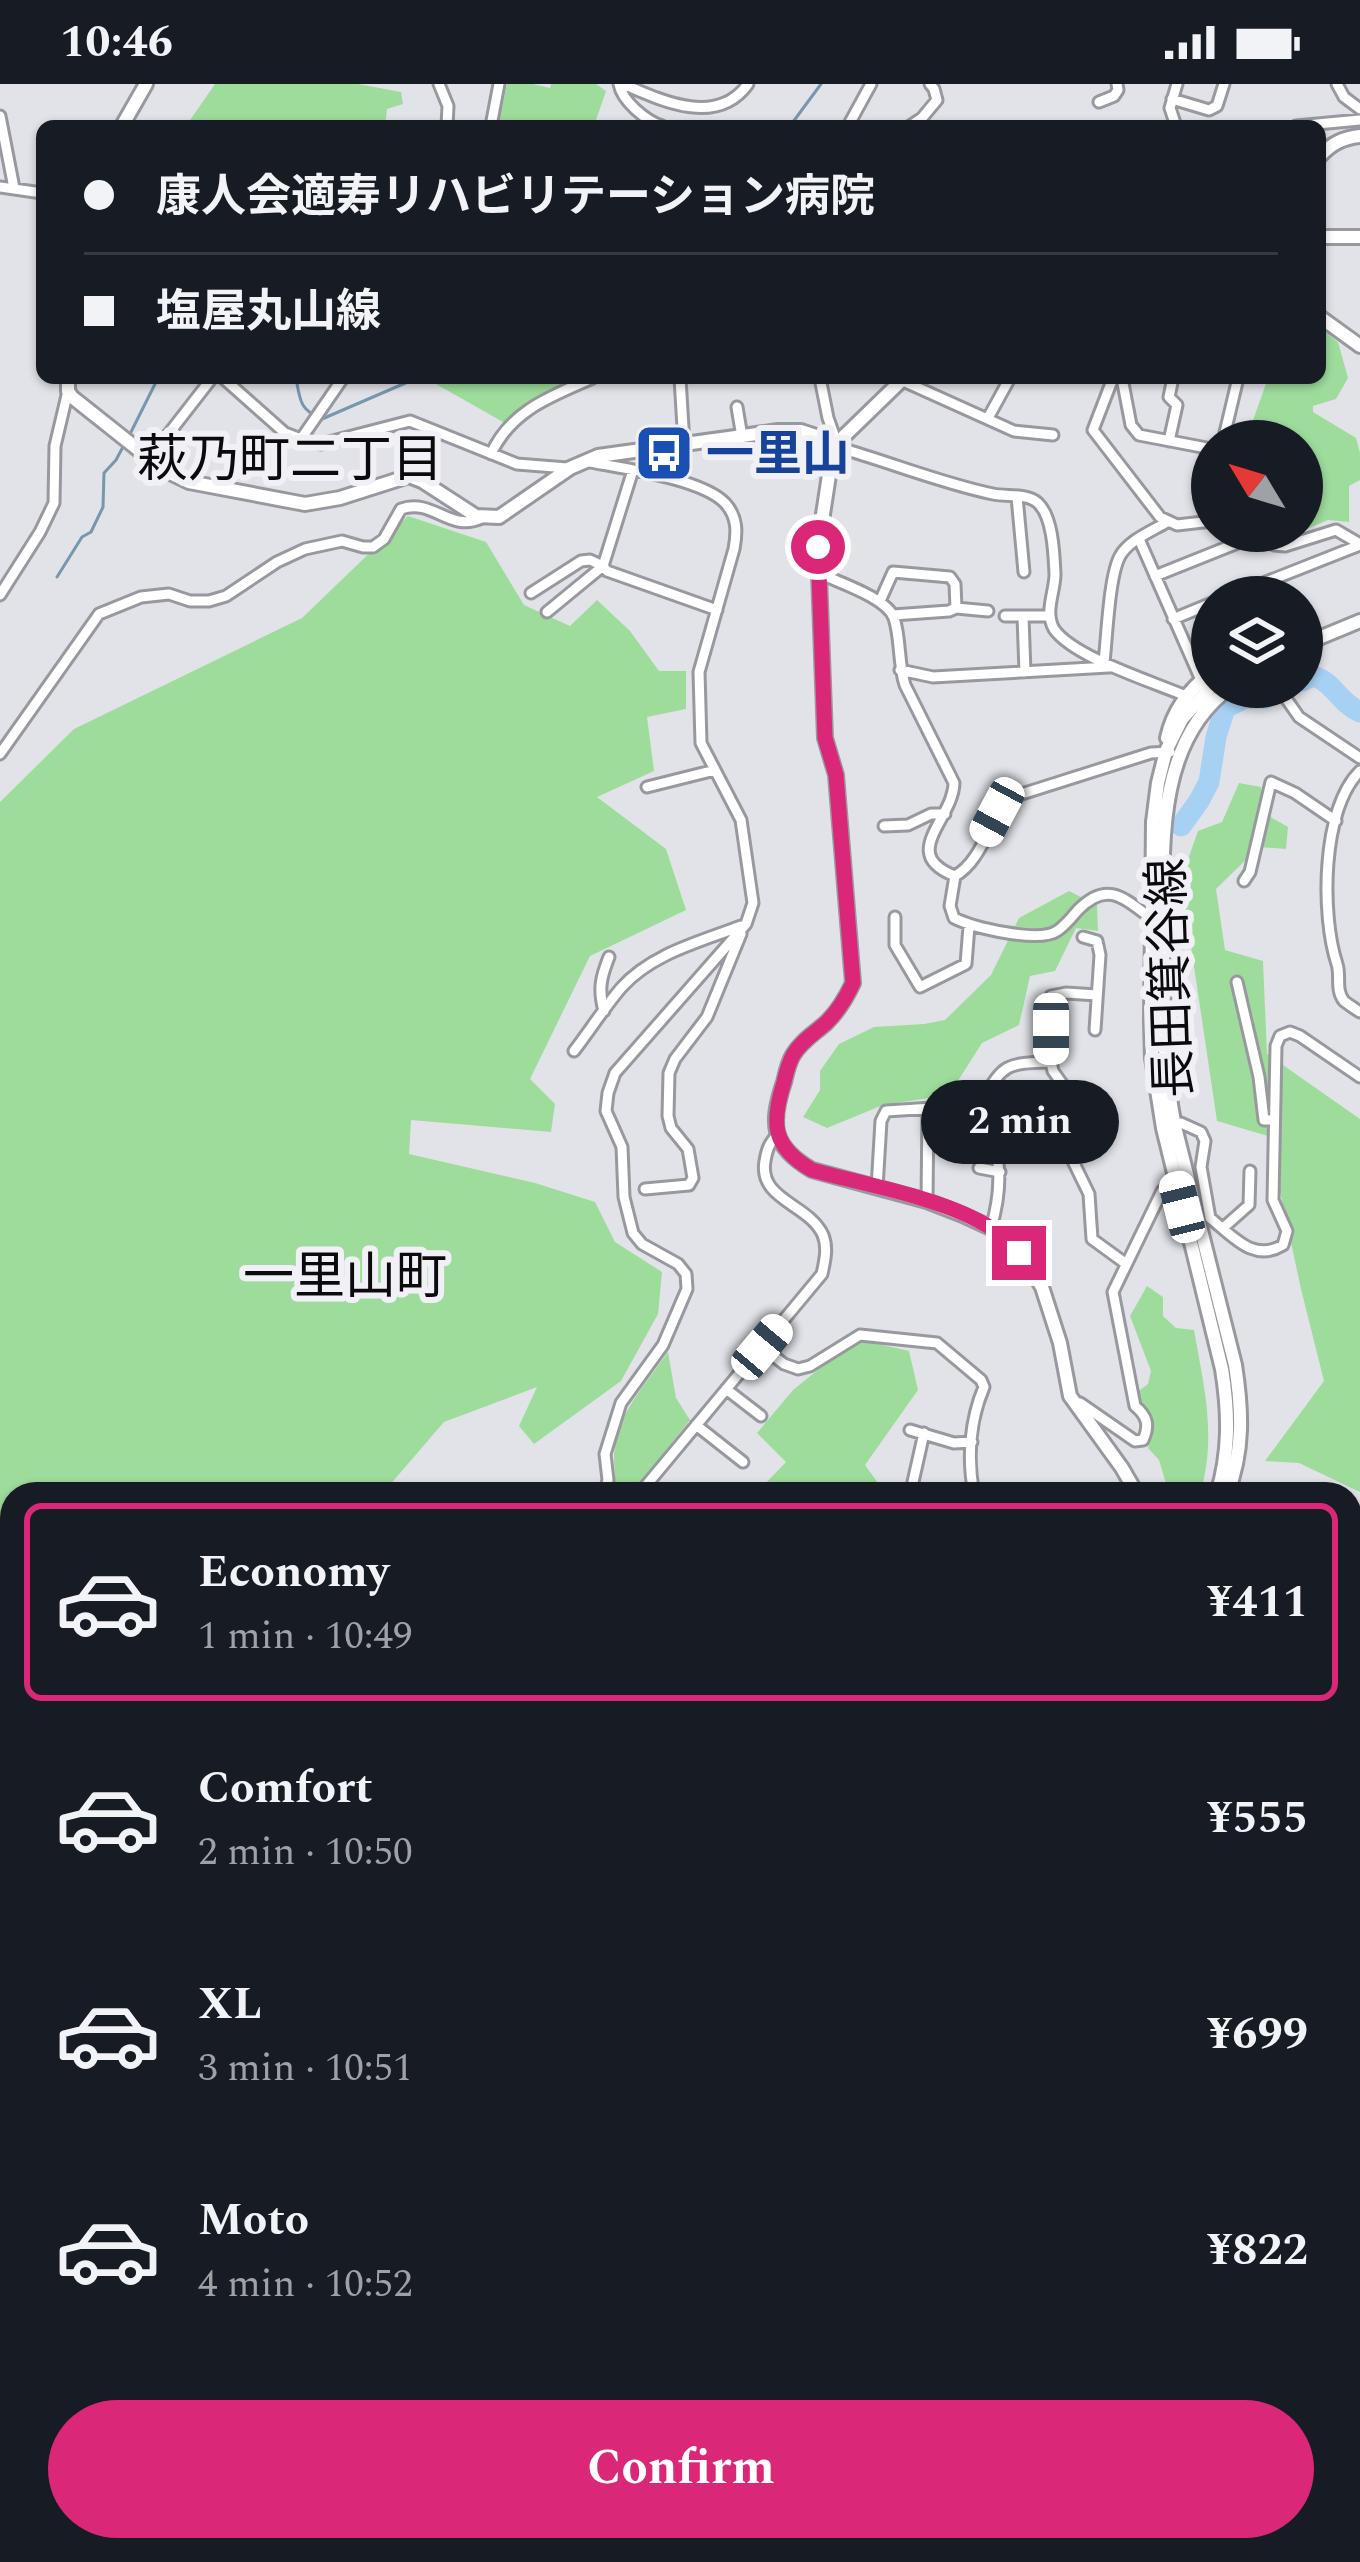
<!DOCTYPE html>
<html lang="en">
<head>
<meta charset="utf-8">
<style>
	body { margin:0; font-family:Spectral,"Noto Sans JP",serif; background:#242831; color:#f1f3f6; height:100vh; display:flex; flex-direction:column; font-size:45px; white-space:nowrap }
	* { box-sizing:border-box; margin:0 }
	p { font-size:39px; color:#9ea1a6 }
	.icon { flex:none; width:66px; height:66px; fill:none; stroke:currentColor; stroke-width:2; stroke-linecap:round; stroke-linejoin:round }
	.map { position:relative; flex:1; overflow:hidden }
	.panel { position:absolute; left:0px; top:1398px; width:1362px; height:1080px; display:flex; flex-direction:column; background:#171b24; border-radius:36px 36px 0 0; box-shadow:0 3px 9px #0004 }
	.panel>* { flex:none }
	.guide { position:absolute; left:36px; top:36px; width:1290px; height:264px; border-radius:18px; box-shadow:0 3px 9px #0004; display:grid; align-content:center; height:264px; padding:0 48px; background:#171b24 }
	.needle { width:78px; rotate:308deg }
	.fabs { position:absolute; left:1191px; top:336px; display:grid; gap:24px }
	.fabs a { display:grid; place-items:center; width:132px; height:132px; border-radius:50%; background:#171b24; box-shadow:0 3px 9px #0004; font-size:60px }
	.end { position:absolute; width:54px; height:54px; margin:-27px; border:15px solid #db2777; background:#fff; box-shadow:0 0 0 6px #fff }
	.from { border-radius:50% }
	.bubble { position:absolute; height:84px; border-radius:42px; background:#171b24; box-shadow:0 3px 9px #0004; font-size:39px; font-weight:700; line-height:84px; text-align:center }
	.car { position:absolute; width:36px; height:72px; margin:-36px -18px; border-radius:15px; box-shadow:0 0 9px 3px #0007; background:linear-gradient(#fff 24%,#345 0 40%,#fff 0 76%,#345 0 86%,#fff 0) }
	.guide b { display:flex; align-items:center; gap:42px; height:114px; font-size:45px }
	.guide b+b { border-top:3px solid #363941 }
	.guide i { width:30px; height:30px; background:#f1f3f6 }
	ul { padding:21px 0 0; list-style:none }
	li { display:flex; align-items:center; gap:36px; height:198px; margin:0 24px 18px; padding:0 24px; border:6px solid transparent; border-radius:18px }
	li div { flex:1 }
	li b { display:block; font-size:45px }
	li em { font-style:normal; font-weight:700 }
	li.on { border-color:#db2777 }
	li>.icon { width:108px; height:108px; stroke-width:1.5 }
	.button { display:flex; gap:24px; margin-top:auto; padding:24px 48px }
	.button a { flex:1; height:138px; border-radius:72px; background:#db2777; color:#fff; font-size:48px; font-weight:700; line-height:138px; text-align:center }
	.status { display:flex; justify-content:space-between; align-items:center; height:84px; padding:0 60px; background:#171b24; direction:ltr }
	.status svg { height:33px; fill:currentColor }
	.map>svg:first-child { display:block }
	.green { fill:#9edc9c }
	.lines { fill:none; stroke-linecap:round; stroke-linejoin:round }
	.stream { stroke:#7896ae; stroke-width:3 }
	.river { stroke:#a6d1f3; stroke-width:21 }
	.secondary-tunnel { stroke:#c2c3c7; stroke-width:12; stroke-dasharray:12 6; stroke-linecap:butt }
	.street-casing { stroke:#98999e; stroke-width:15 }
	.secondary-casing { stroke:#98999e; stroke-width:18 }
	.street { stroke:#fff; stroke-width:9 }
	.secondary { stroke:#fff; stroke-width:12 }
	.route { stroke:#db2777; stroke-width:15 }
	.labels { text-anchor:middle; stroke-width:12; stroke-linejoin:round; paint-order:stroke }
	.transit-label { font-size:48px; font-weight:bold; fill:#164399; stroke:#f0f0f6; text-anchor:start }
	.street-label { font-size:48px; fill:#0b0b0d; stroke:#f0f0f6 }
	.neighbourhood-label { font-size:51px; fill:#0b0b0d; stroke:#f0f0f6 }
</style>
</head>
<body>
<div class="status"><b>10:46</b><svg viewBox="0 0 49 12"><path d="M0 12V9h3v3zM5 12V6h3v6zM10 12V3h3v9zM15 12V0h3v12zM26 1h20v11H26zM47 4h2v5h-2z"/></svg></div>
<div class="map">
<svg width="1360" height="2478" viewBox="0 0 1360 2478">
	<rect width="100%" height="100%" fill="#e2e3e8"/>
	<path class="green" d="M215,0H358L401,8L403,20L387,25L385,42H186Z
		M507,0H533L550,4L551,0H596L606,7L594,42H498Z
		M1320,244L1338,258L1348,294L1336,315L1313,322V328L1356,354L1360,369V396L1349,402V438L1328,436L1302,447V357L1246,356L1268,294H1320Z
		M435,294H604L528,327L510,342L429,296Z
		M408,432L486,458L524,521L570,542L597,516L630,547L659,587H686V625L647,633L654,687L597,713L666,765L686,826L590,872L530,995L555,1020L551,1048L411,1036L409,1070L535,1099L595,1118L615,1158L662,1188L658,1230L621,1297L534,1360L519,1342L537,1303L444,1338L382,1410H12V1664L3,1671L0,1668V718L74,645L302,534Z
		M1239,699L1261,703L1265,730L1288,743L1286,765L1259,763L1216,805L1225,866L1263,877L1267,970L1360,1035V1408L1299,1379L1265,1377L1324,1297L1301,1205L1268,1052L1217,1037L1181,795L1198,747L1222,738Z
		M1069,807L1097,821L1098,847L1076,844L1055,887L1030,892L1019,941L982,959L949,1011L883,1021L827,1044L803,1033L820,1006V987L839,960L874,943L924,940L945,936L991,891L1019,834Z
		M1147,1202L1163,1213V1232L1176,1244L1194,1246C1204,1303 1217,1353 1200,1410H1169L1159,1376L1148,1364L1153,1347L1147,1327L1138,1321L1136,1309L1148,1300L1151,1287L1130,1232Z
		M856,1255L909,1267L918,1306L865,1381L886,1410H707L759,1406L786,1378L757,1349L793,1306Z
		M668,1268L676,1314L690,1336L631,1410H614C617,1394 612,1377 615,1361C621,1325 648,1297 668,1268Z
		M0,1776L12,1793V2299L0,2301Z
		M1360,2056V2478H726L734,2466H1350V2072Z
		M77,2466H333L339,2478H85L76,2471Z"/>
	<g class="lines">
		<path class="stream" d="M790,42L821,0
			M296,294C300,317 300,326 322,335L417,294
			M129,352L158,294
			M57,493L82,453L91,448L103,423L104,389L116,376L124,361"/>
		<path class="river" d="M1302,597L1313,592C1334,598 1337,617 1360,628
			M1181,742L1199,717L1209,698L1216,653L1225,624L1245,614H1265L1287,603"/>
		<path class="secondary-tunnel" d="M0,2012L12,2019"/>
		<defs>
			<path id="street" d="M439,0L448,22L447,42
				M619,0C622,17 646,37 662,42
				M623,0C662,17 717,43 748,0
				M1337,0L1344,13L1360,25
				M1172,15L1209,26L1217,22L1224,0
				M1099,18L1114,12L1118,6L1117,0
				M0,32L14,104
				M491,42L499,0
				M848,42L871,0
				M910,42L922,34L937,16L934,5L930,0
				M1176,42L1170,24L1177,0
				M1296,42L1360,36
				M0,103L42,109
				M223,294L285,349L301,355L321,360L410,337L517,380L567,384
				M680,294L684,360
				M820,294L828,334L837,359L850,367C897,381 945,400 993,410C1007,413 1027,409 1038,419C1053,433 1054,470 1055,490C1055,508 1044,528 1054,545C1073,573 1153,598 1186,612
				M1113,294L1093,346L1160,433L1177,441L1212,437
				M1122,294L1131,341L1139,351L1212,365
				M903,297L1014,347L1053,351
				M737,323L742,353
				M988,334L1010,294
				M301,355L343,294
				M1169,357L1177,321L1169,313L1173,294
				M1223,357L1238,294
				M491,370C511,326 552,312 593,294
				M149,375L212,294
				M585,377C620,384 701,394 725,419C738,433 737,449 734,465L699,588L701,659L741,736L753,819L746,840L615,989L608,1009L606,1027L622,1063L624,1113L633,1149L642,1160L678,1180L686,1190L687,1205L663,1261L621,1319L605,1370L608,1396L604,1410
				M633,386L603,482L607,487L717,526
				M1017,413L1024,488
				M1255,447L1274,461L1285,462L1336,446L1360,460
				M1139,455L1201,596
				M821,490C840,499 887,514 894,534C901,555 898,580 905,601L954,699C953,736 898,770 955,792C982,777 989,737 1009,714L1151,669L1170,668
				M1155,492L1260,450
				M531,509L581,477L590,476L603,482
				M0,511L40,448L54,419L55,362L68,307
				M1228,513L1360,461
				M880,517L893,488L950,493L955,500L956,524L949,527L893,531
				M956,524L988,527
				M547,528L603,482
				M1005,532H1050
				M1023,533L1025,588
				M1173,535L1212,519
				M1104,578C1107,553 1109,492 1120,472C1129,456 1152,447 1167,438
				M900,586L933,593L1109,583
				M1285,613L1299,633L1360,674
				M0,670L99,530L141,513L169,510L190,517H209L226,512L277,478L305,465L342,457L363,463H373L384,455L401,425C434,414 449,449 482,434
				M1360,687C1321,725 1321,832 1337,880C1341,892 1335,906 1344,917C1345,918 1358,927 1360,928
				M647,703L715,686
				M884,742L908,741L931,730H945
				M955,792L950,822L954,834C974,844 1039,859 1057,847C1065,842 1072,833 1078,826C1107,796 1124,814 1152,835
				M1244,797L1250,788L1271,698L1295,709L1336,737
				M895,833V861L920,903L966,880L969,842
				M1083,853L1097,857L1100,871L1095,946
				M1237,898L1259,993L1264,1036H1274
				M604,927C598,905 601,893 609,873
				M574,967C590,946 604,924 621,904C651,870 699,858 741,842
				M1051,978V912L1066,909L1097,911
				M1175,1043L1181,1039L1201,1048L1205,1057L1201,1083L1210,1134C1233,1152 1253,1179 1283,1161L1287,1147L1273,1116L1276,962L1280,952L1290,948L1300,952L1360,993
				M979,1084L1000,1088
				M877,1104L881,1037L886,1027L979,1021
				M645,1105L689,1101L693,1094L688,1065L671,1044L668,1032L669,989L675,975L707,933L741,850
				M927,1117L928,1024
				M991,1144C1005,1096 1000,1065 979,1021C1004,981 1002,979 1051,978L1053,987L1073,1015L1075,1031L1071,1073L1089,1110L1092,1155L1125,1179
				M1223,1144L1249,1121L1250,1087
				M762,1263L784,1280L798,1285L810,1282L860,1251L937,1259L981,1296L984,1303C970,1336 967,1374 974,1410
				M726,1305L761,1332
				M1080,1319L1135,1357L1143,1356C1150,1341 1147,1332 1135,1322L1113,1208L1162,1107L1175,1095
				M696,1341L743,1378
				M910,1346L954,1359L972,1358
				M913,1398L924,1349
				M639,1410L822,1190C825,1176 828,1164 823,1151C809,1120 758,1116 765,1077C767,1065 769,1060 777,1051
				M1350,1498L1360,1496
				M1350,1525L1360,1513
				M1350,1606L1360,1607
				M1350,1752L1360,1738
				M1350,1813L1360,1792
				M1350,1962L1360,1947
				M1350,2080L1360,2082
				M0,2388L12,2381
				M409,2466L412,2478
				M541,2478L539,2477L545,2466"/>
			<path id="secondary" d="M122,42L146,0
				M1320,72C1332,59 1343,54 1360,52
				M1320,153H1360
				M1320,233L1360,262
				M68,294V307L72,313L164,386L189,398L305,420L340,414L409,392L422,397L476,432L499,433L570,384L598,372L778,347H801L837,359
				M904,294L837,359L831,378L818,463L825,654L836,691L853,899C846,914 839,926 827,938C815,949 801,957 793,971C788,979 786,990 784,998C770,1040 771,1062 812,1086L927,1117L963,1131L991,1144L1023,1172L1042,1203L1060,1259L1070,1312L1122,1384L1137,1410
				M1302,561L1360,537
				M1212,602L1182,635L1166,667L1158,699L1153,738L1151,938L1152,974L1163,1044L1222,1285C1229,1328 1230,1368 1217,1410
				M1167,654C1173,626 1189,605 1212,588
				M1227,1410C1244,1367 1242,1326 1235,1281L1175,1043C1162,978 1163,924 1163,859C1163,774 1152,659 1231,603
				M590,2478L597,2466"/>
		</defs>
		<use href="#street" class="street-casing"/>
		<use href="#secondary" class="secondary-casing"/>
		<use href="#street" class="street"/>
		<use href="#secondary" class="secondary"/>
	</g>
	<g class="lines">
		<path class="route" d="M818,463L825,654L836,691L853,899C846,914 839,926 827,938C815,949 801,957 793,971C789,979 786,989 784,998C771,1039 772,1063 812,1086C866,1101 944,1114 991,1144C1001,1151 1010,1161 1019,1169"/>
	</g>
	<defs>
		<symbol id="bus-square" viewBox="-11 -11 22 22"><rect x="-9" y="-9" width="18" height="18" rx="4" fill="#1a4fb4" stroke="#f0f0f6"/><path d="M-5-6H5V4H4V6H2V4H-2V6H-4V4H-5ZM-3.5-4V0h7V-4ZM-3.5 1.2v1.5H-2V1.2ZM2 1.2v1.5H3.5V1.2Z" fill="#fff"/></symbol>
	</defs>
	<g fill-rule="evenodd">
		<use href="#bus-square" x="631" y="336" width="66" height="66"/>
	</g>
	<g class="labels">
		<g class="transit-label">
			<text x="706" y="386">一里山</text>
		</g>
		<g class="street-label">
			<text transform="translate(1169 894) rotate(-92)" y="17">長田箕谷線</text>
		</g>
		<g class="neighbourhood-label">
			<text x="290" y="392">萩乃町二丁目</text>
			<text x="345" y="1209">一里山町</text>
		</g>
	</g>
</svg>
<div class="fabs">
<a><svg class="needle" viewBox="-14 -14 28 28"><path d="M0-13l5 13h-10z" fill="#e53935"/><path d="M0 13l5-13h-10z" fill="#9ea1a6"/></svg></a>
<a><svg class="icon" aria-label="layers" viewBox="0 0 24 24"><path d="M12 4l9 5-9 5-9-5zM3 14l9 5 9-5"/></svg></a>
</div>
<i class="end from" style="left:818px;top:463px"></i>
<i class="end" style="left:1019px;top:1169px"></i>
<div class="bubble" style="left:921px;top:996px;width:198px">2 min</div>
<i class="car" style="left:997px;top:728px;rotate:208deg"></i>
<i class="car" style="left:1051px;top:945px;rotate:180deg"></i>
<i class="car" style="left:1182px;top:1123px;rotate:346deg"></i>
<i class="car" style="left:762px;top:1263px;rotate:40deg"></i>
<div class="guide">
<b><i class="from"></i>康人会適寿リハビリテーション病院</b>
<b><i></i>塩屋丸山線</b>
</div>
<section class="panel">
<ul>
<li class="on"><svg class="icon" aria-label="car" viewBox="0 0 24 24"><path d="M5 17H2v-5l4-1 3-4h7l3 4 3 1v5h-3M9 17h6M6 11h13"/><circle cx="7" cy="17" r="2"/><circle cx="17" cy="17" r="2"/></svg><div><b>Economy</b><p>1 min · 10:49</p></div><em>¥411</em></li>
<li><svg class="icon" aria-label="car" viewBox="0 0 24 24"><path d="M5 17H2v-5l4-1 3-4h7l3 4 3 1v5h-3M9 17h6M6 11h13"/><circle cx="7" cy="17" r="2"/><circle cx="17" cy="17" r="2"/></svg><div><b>Comfort</b><p>2 min · 10:50</p></div><em>¥555</em></li>
<li><svg class="icon" aria-label="car" viewBox="0 0 24 24"><path d="M5 17H2v-5l4-1 3-4h7l3 4 3 1v5h-3M9 17h6M6 11h13"/><circle cx="7" cy="17" r="2"/><circle cx="17" cy="17" r="2"/></svg><div><b>XL</b><p>3 min · 10:51</p></div><em>¥699</em></li>
<li><svg class="icon" aria-label="car" viewBox="0 0 24 24"><path d="M5 17H2v-5l4-1 3-4h7l3 4 3 1v5h-3M9 17h6M6 11h13"/><circle cx="7" cy="17" r="2"/><circle cx="17" cy="17" r="2"/></svg><div><b>Moto</b><p>4 min · 10:52</p></div><em>¥822</em></li>
</ul>
<div class="button"><a>Confirm</a></div>
</section>
</div>
</body>
</html>
